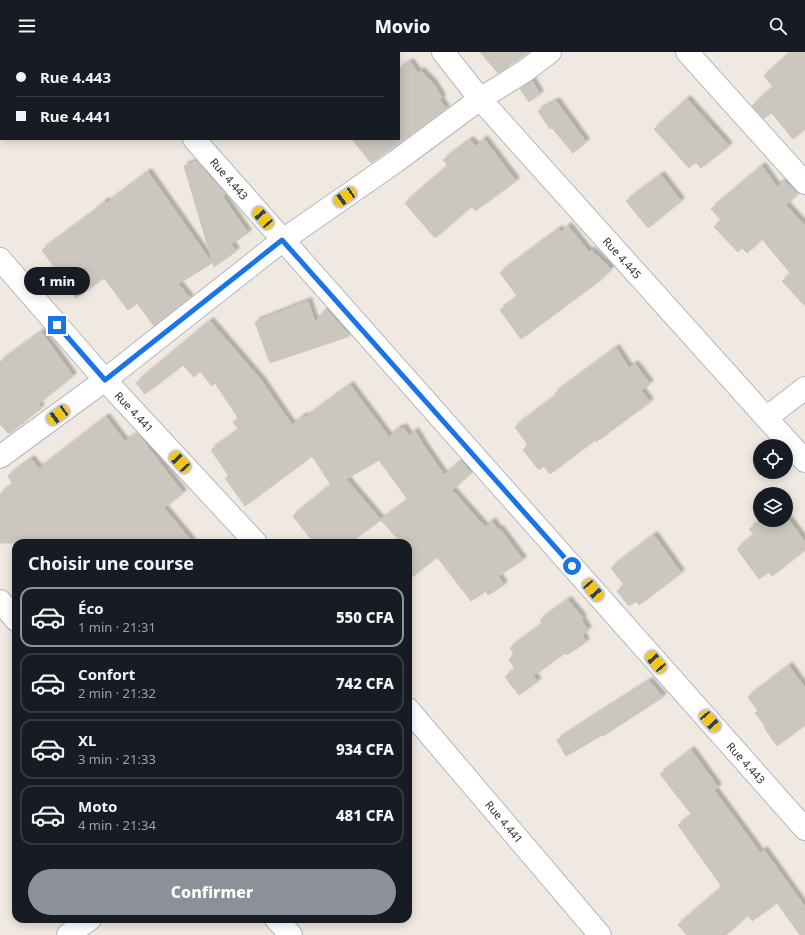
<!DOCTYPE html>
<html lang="fr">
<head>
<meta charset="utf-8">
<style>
	body { margin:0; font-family:"Noto Sans",sans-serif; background:#20242c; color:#f1f3f6; height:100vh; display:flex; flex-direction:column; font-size:15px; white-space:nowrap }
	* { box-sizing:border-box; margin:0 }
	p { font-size:13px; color:#9ea1a6 }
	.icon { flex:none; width:22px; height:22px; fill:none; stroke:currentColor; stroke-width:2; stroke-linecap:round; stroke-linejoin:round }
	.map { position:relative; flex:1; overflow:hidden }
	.side { position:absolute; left:12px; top:487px; width:400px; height:384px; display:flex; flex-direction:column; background:#171b24; border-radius:12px; box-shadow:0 2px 10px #0003 }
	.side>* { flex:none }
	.banner { position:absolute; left:0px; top:0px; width:400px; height:88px; box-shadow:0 2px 10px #0003; display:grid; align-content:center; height:88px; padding:0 16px; background:#171b24 }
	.controls { position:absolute; left:753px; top:387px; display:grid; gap:8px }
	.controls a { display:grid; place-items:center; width:40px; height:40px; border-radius:50%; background:#171b24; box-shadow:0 2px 10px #0003; font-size:20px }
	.end { position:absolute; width:18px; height:18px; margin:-9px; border:5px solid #1a73e8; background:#fff; box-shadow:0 0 0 2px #fff }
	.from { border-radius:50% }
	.bubble { position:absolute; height:28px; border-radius:14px; background:#171b24; box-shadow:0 2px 10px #0003; font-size:13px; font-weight:800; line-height:28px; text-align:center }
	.car { position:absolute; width:12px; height:24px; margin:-12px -6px; border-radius:5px; box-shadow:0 0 3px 1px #0007; background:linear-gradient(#f5c518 24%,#345 0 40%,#f5c518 0 76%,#345 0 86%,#f5c518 0) }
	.banner b { display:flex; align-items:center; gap:14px; height:38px; font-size:15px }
	.banner b+b { border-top:1px solid #363941 }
	.banner i { width:10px; height:10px; background:#f1f3f6 }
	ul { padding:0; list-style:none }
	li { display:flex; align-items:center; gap:12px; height:60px; margin:0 8px 6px; padding:0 8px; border:2px solid #363941; border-radius:12px }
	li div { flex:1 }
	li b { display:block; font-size:15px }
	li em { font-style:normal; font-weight:800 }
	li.active { border-color:#8c9099 }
	li>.icon { width:36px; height:36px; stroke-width:1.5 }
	h2 { padding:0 16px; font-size:18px; line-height:48px }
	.action { display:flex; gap:8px; margin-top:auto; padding:8px 16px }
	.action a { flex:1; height:46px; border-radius:24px; background:#8c9099; color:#fff; font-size:16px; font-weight:800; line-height:46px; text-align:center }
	header { display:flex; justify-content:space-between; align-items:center; height:52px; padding:0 16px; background:#171b24; font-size:18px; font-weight:800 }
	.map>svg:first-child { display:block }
	.building { fill:#cbc7bf; stroke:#cbc5ba; filter:url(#shadow) }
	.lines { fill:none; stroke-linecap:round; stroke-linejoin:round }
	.minor-casing { stroke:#b4b7c1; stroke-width:24 }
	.minor { stroke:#fff; stroke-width:22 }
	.route { stroke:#1a73e8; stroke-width:5 }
	.labels { text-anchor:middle; stroke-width:4; stroke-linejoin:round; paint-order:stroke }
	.street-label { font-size:11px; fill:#2e2e2e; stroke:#fff }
</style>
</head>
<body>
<header><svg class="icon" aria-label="menu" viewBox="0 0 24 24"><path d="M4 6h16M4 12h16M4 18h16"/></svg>Movio<svg class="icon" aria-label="search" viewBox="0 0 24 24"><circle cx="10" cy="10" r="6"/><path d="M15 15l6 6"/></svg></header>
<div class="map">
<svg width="805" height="883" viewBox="0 0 805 883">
	<defs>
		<filter id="shadow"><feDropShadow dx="3.5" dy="-3.5" stdDeviation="1" flood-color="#0004"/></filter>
	</defs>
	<rect width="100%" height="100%" fill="#efe9e1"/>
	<path class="building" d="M480,0H529L498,21Z
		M791,0H805V77L793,87L771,60L764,67L752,54L773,35L764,24Z
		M410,10L418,21L421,19L433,31L442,46L440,48L446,57L371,111L352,87H399V17Z
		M532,29L540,42L529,50L520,37Z
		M687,47L729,94L701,116L695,110L689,116L654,77Z
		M556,49L586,90L573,101L552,76L550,77L538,59Z
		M484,87L516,129L475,159L472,154L435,186L405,151L448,114L443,108L470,88L476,94Z
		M197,109L213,129H214L225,142L222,144L248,181L231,192L236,199L214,215L184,114Z
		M762,114L777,135L784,128L797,142L786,153L805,174V254L782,229L791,222L762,187L747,201L742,196L738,200L714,175L721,168L711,157Z
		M148,120L212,211L178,232L190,246L154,274L137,251L128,258L104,226L76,246L42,198L91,162L105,149L107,151Z
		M661,123L681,149L648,176L626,149Z
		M568,174L589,200L591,198L611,217L598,230L521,287L500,258L518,245L500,221L559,177L561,180Z
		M308,249L315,270L326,257L350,284L270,311L255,270Z
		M210,269L261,328L292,373L304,364L305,366L350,333L389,385L399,376L401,377L403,375L409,384L415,379L424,394L444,423L461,409L471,421L452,438L485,475L492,469L498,478L500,477L523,508L498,524L504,533L488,543L486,539L471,549L437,505L408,528V491H401L381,468L408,448L379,408L346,427L381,468L349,491H314L293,464L331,433L312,404L245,454L225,426L229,424L211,398L239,378L233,370L239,367L215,331L212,334L200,319L194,325L183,313L145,342L136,331Z
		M41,280L73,324L38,352L41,356L9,382L0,372V310Z
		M616,296L629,316L635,312L650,332L641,338L650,350L596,390L595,388L550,422L544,414L539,418L523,398L528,393L515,375L557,343L555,341Z
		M106,365L125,390L137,381L183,441L164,456L193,491H0V442L13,432L8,424L31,407L39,417Z
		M761,468H789L805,490V498L772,524L769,520L759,527L737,497L754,483L749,477Z
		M654,483L681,521L639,553L636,549L629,554L617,539L624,533L611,516Z
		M568,548L583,566L581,567L588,578L582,583L586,590L567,603L565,601L533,624L538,629L519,643L505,625L515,617L509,607L514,602L510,596L543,572L540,568Z
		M789,614L805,636V673L777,694L764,675L765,674L755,661L758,659L748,645Z
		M649,629L663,645L603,684L602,683L566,704L557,688Z
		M691,698L718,735L714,738L756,795L760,801L764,798L805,855V883H800L777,851L752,869L748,863L726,883H687L678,873L722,835L678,773L692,763L660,722Z"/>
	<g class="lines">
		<defs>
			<path id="minor" d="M119,0V1
				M443,0L480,47L805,409
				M687,0L805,131
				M194,87L283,188L805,777
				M0,207L105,328L256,491
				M766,366L805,336
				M0,405L105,328L283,188L395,110L480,47L525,19L550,0
				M0,549L16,568
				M408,657L600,883
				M276,867L291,883
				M68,883L90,867"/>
		</defs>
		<use href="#minor" class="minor-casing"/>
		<use href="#minor" class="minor"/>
	</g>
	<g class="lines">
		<path class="route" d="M57,273L105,328L282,188L572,514"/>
	</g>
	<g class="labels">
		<g class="street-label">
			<text transform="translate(229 127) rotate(49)" y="4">Rue 4.443</text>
			<text transform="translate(622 206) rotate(48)" y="4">Rue 4.445</text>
			<text transform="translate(134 360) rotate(47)" y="4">Rue 4.441</text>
			<text transform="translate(746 711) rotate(48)" y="4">Rue 4.443</text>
			<text transform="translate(504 770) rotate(50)" y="4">Rue 4.441</text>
		</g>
	</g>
</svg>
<div class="controls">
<a><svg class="icon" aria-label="locate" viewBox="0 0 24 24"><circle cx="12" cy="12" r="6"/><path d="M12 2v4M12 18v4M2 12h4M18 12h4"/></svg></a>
<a><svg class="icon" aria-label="layers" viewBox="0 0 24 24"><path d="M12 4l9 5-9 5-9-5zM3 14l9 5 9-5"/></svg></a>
</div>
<i class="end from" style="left:572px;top:514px"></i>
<i class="end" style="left:57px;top:273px"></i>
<div class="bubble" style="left:24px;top:215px;width:66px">1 min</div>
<i class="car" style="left:345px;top:145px;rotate:235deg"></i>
<i class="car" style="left:263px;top:166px;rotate:319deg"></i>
<i class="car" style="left:58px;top:363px;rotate:234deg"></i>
<i class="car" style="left:180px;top:410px;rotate:317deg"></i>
<i class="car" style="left:593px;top:538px;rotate:139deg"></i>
<i class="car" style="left:656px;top:610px;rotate:319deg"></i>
<i class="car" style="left:710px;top:669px;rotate:138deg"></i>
<div class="banner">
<b><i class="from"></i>Rue 4.443</b>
<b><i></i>Rue 4.441</b>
</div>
<section class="side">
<h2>Choisir une course</h2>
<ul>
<li class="active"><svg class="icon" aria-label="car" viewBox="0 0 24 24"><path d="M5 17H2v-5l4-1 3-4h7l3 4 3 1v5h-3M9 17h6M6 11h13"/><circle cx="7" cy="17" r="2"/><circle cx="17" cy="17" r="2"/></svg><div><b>Éco</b><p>1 min · 21:31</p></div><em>550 CFA</em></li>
<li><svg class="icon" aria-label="car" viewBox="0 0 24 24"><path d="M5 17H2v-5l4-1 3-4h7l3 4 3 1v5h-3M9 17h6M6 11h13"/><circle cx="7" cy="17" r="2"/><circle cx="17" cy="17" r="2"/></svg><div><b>Confort</b><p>2 min · 21:32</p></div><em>742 CFA</em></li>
<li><svg class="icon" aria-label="car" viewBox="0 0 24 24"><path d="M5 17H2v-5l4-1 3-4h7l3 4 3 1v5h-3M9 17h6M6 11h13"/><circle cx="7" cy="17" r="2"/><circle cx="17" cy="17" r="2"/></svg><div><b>XL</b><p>3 min · 21:33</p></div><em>934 CFA</em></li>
<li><svg class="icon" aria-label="car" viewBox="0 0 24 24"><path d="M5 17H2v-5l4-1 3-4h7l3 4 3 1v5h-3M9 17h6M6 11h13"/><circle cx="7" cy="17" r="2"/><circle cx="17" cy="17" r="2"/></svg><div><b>Moto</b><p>4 min · 21:34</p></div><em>481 CFA</em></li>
</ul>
<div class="action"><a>Confirmer</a></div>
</section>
</div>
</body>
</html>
